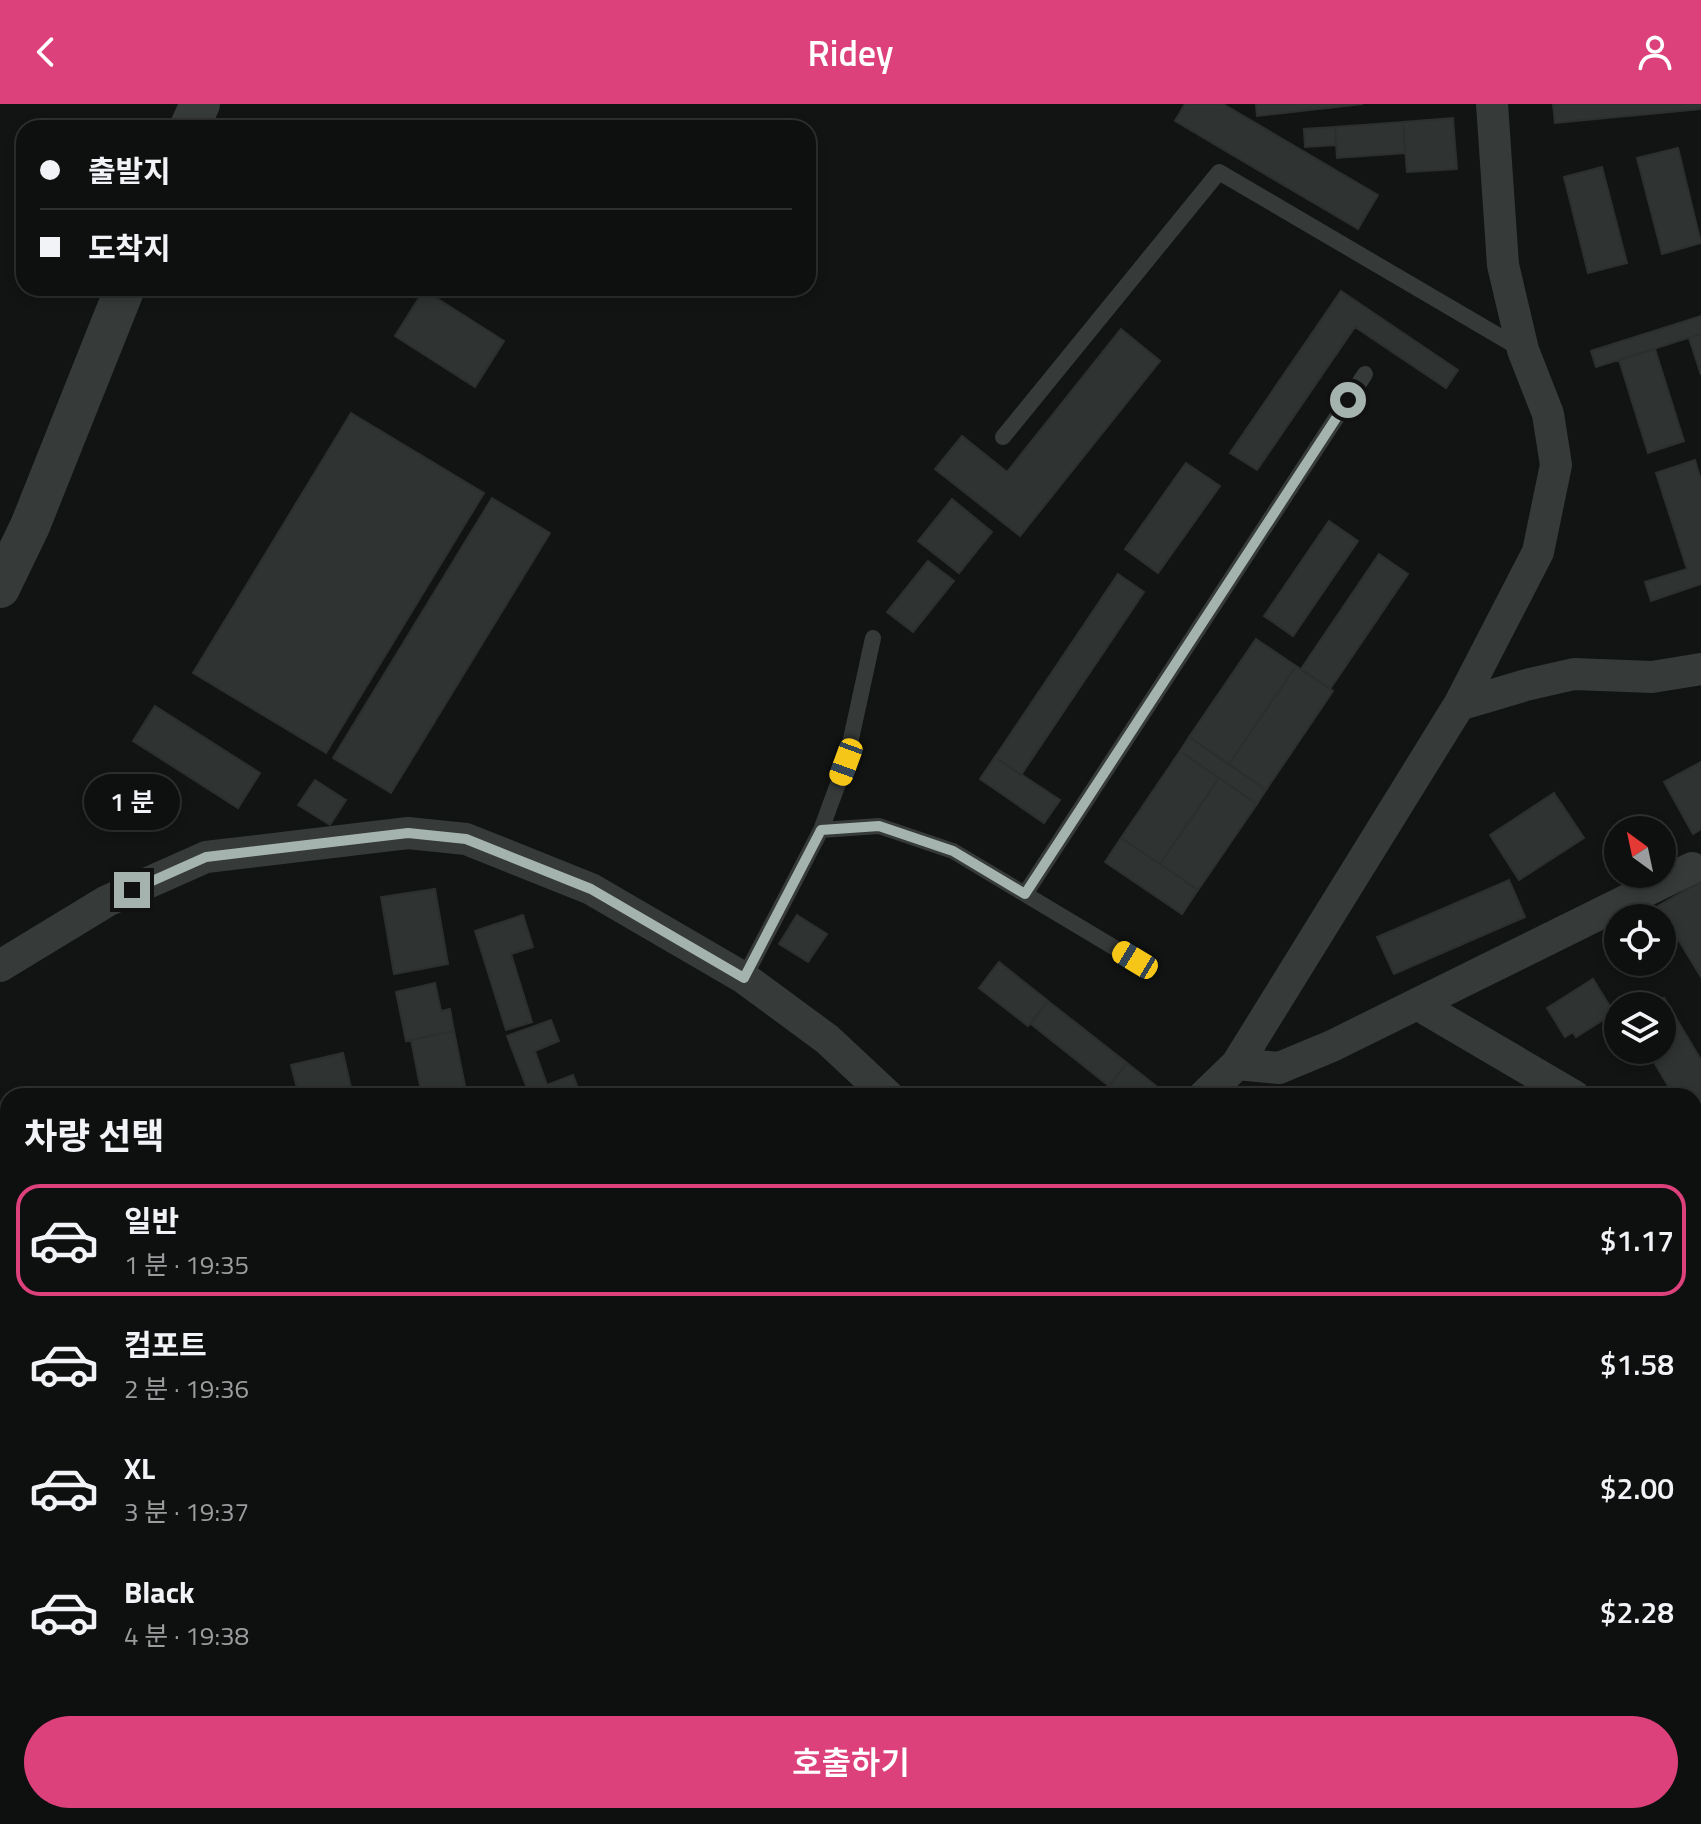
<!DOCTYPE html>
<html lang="ko">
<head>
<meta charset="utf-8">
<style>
	body { margin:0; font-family:"Titillium Web","Noto Sans KR",sans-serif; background:#171818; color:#f1f3f6; height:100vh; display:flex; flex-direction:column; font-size:30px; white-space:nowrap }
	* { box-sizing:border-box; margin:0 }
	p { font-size:26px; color:#9b9c9e }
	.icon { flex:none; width:44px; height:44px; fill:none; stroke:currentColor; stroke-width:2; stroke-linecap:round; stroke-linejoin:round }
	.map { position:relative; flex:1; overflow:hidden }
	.sheet { position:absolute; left:0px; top:984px; width:1702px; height:736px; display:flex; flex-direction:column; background:#0e0f0f; border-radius:24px 24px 0 0; box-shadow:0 4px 12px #0003,0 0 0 2px #2e2f2f }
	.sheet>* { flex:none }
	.top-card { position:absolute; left:16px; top:16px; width:800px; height:176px; border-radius:24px; box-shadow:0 4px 12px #0003,0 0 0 2px #2e2f2f; display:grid; align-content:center; height:176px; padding:0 24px; background:#0e0f0f }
	.needle { width:52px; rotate:327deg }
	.buttons { position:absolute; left:1604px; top:712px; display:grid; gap:16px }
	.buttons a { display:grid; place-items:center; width:72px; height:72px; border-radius:50%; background:#0e0f0f; box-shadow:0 4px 12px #0003,0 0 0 2px #2e2f2f; font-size:40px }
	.end { position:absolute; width:36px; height:36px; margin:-18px; border:10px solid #a5b3ae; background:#111; box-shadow:0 0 0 4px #111 }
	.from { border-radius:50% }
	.bubble { position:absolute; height:56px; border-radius:28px; background:#0e0f0f; box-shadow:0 4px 12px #0003,0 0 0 2px #2e2f2f; font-size:26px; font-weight:600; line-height:56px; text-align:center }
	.car { position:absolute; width:24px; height:48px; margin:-24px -12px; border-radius:10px; box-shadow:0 0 6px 2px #0007; background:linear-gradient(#f5c518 24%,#345 0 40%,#f5c518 0 76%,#345 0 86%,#f5c518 0) }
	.top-card b { display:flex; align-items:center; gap:28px; height:76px; font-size:30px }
	.top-card b+b { border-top:2px solid #2e2f2f }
	.top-card i { width:20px; height:20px; background:#f1f3f6 }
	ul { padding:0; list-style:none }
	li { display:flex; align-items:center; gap:24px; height:112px; margin:0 16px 12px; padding:0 8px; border:4px solid transparent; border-radius:24px }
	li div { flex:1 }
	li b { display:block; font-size:30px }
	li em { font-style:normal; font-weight:600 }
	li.selected { border-color:#dd417b }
	li>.icon { width:72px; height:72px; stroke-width:1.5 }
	h2 { padding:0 24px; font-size:36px; line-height:96px }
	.action { display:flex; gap:16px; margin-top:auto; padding:16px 24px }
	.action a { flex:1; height:92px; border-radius:48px; background:#dd417b; color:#fff; font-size:32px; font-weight:600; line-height:92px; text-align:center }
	header { display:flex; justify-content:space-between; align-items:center; height:104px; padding:0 24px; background:#dd417b; color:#fff; font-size:36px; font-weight:600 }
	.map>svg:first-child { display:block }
	.green { fill:#25261f }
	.building { fill:#2f3332; stroke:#2d2f2f; stroke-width:2 }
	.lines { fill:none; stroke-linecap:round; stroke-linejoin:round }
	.service { stroke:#363a39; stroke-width:16 }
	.minor { stroke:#363a39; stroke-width:32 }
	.tertiary { stroke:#363a39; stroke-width:40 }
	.route { stroke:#a5b3ae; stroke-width:10 }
</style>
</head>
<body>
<header><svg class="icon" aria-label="back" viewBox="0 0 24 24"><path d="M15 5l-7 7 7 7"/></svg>Ridey<svg class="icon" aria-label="person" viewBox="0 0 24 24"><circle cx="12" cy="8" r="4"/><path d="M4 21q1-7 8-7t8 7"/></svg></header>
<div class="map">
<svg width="1701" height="1720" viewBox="0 0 1701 1720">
	<rect width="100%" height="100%" fill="#121414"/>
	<path class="green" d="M1701,1448V1720H1639L1638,1712H1694V1452Z
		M1334,1712H1516L1495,1720H1333Z"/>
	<path class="building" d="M1185,0H1223L1378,91L1358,125L1175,17Z
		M1256,0H1363L1257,12Z
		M1553,0H1701V5L1555,19Z
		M1453,14L1457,65L1407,68L1403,18Z
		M1403,18L1405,49L1337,54L1335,23Z
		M1335,23L1336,41L1305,43L1304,25Z
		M1678,44L1701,139L1662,150L1637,54Z
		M1602,63L1627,159L1588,169L1564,73Z
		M424,186L504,237L475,283L395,232Z
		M1341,187L1458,266L1446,284L1355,223L1257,366L1230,349Z
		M1701,212V230L1596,263L1591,247Z
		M1121,225L1160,257L1020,432L935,365L962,332L1007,368Z
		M1701,230V271L1689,234Z
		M1655,245L1684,337L1648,349L1619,256Z
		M351,309L484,389L326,649L193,569Z
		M1695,356L1701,376V480L1651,497L1645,478L1687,465L1656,369Z
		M1186,359L1220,382L1158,469L1125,445Z
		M492,394L550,429L391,689L333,654Z
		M952,395L992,428L959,469L918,437Z
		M1329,417L1358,437L1293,532L1264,512Z
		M1379,450L1408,470L1330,585L1301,565Z
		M928,457L954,477L913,528L887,508Z
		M1118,470L1144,488L1021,671L995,653Z
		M1256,535L1296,562L1229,660L1189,633Z
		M1296,562L1333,587L1266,686L1229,660Z
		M155,602L260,669L238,704L133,637Z
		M1189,633L1266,686L1257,700L1180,647Z
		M1180,647L1219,674L1160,760L1121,734Z
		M995,653L1060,696L1044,719L980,675Z
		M1701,658V725L1693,730L1664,678Z
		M1219,674L1257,700L1198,786L1160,760Z
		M315,676L346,696L330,721L298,701Z
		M1554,689L1584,734L1519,776L1490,731Z
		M1121,734L1198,786L1182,810L1105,758Z
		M1509,776L1525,813L1394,870L1377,833Z
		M1701,777V873L1658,802Z
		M435,785L448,860L394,870L381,793Z
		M523,811L533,843L511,850L532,918L506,926L475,827Z
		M797,811L827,830L808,858L779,840Z
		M999,858L1048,897L1028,922L979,884Z
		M1593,875L1614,909L1576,933L1573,928L1565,933L1547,904Z
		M435,879L441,907L450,905L454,927L406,937L396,888Z
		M1664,894L1701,956L1700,1035L1694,1025V992H1674L1647,946H1662V902H1652Z
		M1048,897L1127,959L1109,982L1031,920Z
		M551,916L559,937L535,947L547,981L573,971L581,992H530L507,932Z
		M454,927L467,992H422L411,936Z
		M343,949L353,992H299L291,961Z
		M1127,959L1156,982L1148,992H1122L1109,982Z
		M1701,1217V1251L1694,1253V1219Z
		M8,1479V1526L0,1508V1482Z
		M8,1652V1685L0,1689V1656Z
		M55,1712H110L114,1720H48Z
		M214,1712H262L254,1720H206Z
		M1119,1712H1166L1165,1720H1118Z
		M1216,1712H1251L1260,1714L1258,1720H1214Z"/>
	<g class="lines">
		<path class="service" d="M1003,333L1219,68L1521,245
			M821,726L879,722L953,747L1135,856
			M1025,790L1365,270
			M744,874L821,726L846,658L873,534"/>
		<path class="minor" d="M1459,601L1526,581L1574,570L1652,573L1701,565
			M0,862L107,797L206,753L408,729L466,735L591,785L744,874L827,935L888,992
			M1417,900L1574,992
			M1237,960L1279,964L1332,942L1692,764
			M1204,992L1237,960L1459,601L1538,448L1556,361L1548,310L1523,246L1503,161L1492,0
			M1694,1063L1701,1068
			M0,1349L8,1344
			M836,1720L842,1712"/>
		<path class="tertiary" d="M189,24L200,0
			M0,484L30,422L125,184"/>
	</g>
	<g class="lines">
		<path class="route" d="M132,786L206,753L408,729L466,735L591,785L744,874L821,726L879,722L953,747L1025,790L1348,296"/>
	</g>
</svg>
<div class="buttons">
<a><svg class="needle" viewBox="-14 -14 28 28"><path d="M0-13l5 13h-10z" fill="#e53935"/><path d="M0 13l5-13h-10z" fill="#9b9c9e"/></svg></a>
<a><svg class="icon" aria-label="locate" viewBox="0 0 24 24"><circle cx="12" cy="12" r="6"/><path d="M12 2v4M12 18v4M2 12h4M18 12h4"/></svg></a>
<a><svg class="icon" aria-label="layers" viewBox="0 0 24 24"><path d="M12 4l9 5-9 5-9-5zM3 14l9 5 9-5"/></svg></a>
</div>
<i class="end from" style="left:1348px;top:296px"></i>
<i class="end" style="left:132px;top:786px"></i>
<div class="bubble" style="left:84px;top:670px;width:96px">1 분</div>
<i class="car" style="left:846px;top:658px;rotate:200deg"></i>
<i class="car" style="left:1135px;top:856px;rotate:301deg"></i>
<div class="top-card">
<b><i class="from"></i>출발지</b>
<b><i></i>도착지</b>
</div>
<section class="sheet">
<h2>차량 선택</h2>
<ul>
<li class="selected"><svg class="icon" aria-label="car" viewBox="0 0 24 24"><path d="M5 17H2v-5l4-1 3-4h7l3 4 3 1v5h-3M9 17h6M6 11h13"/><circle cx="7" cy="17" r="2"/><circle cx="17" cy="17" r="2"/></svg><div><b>일반</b><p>1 분 · 19:35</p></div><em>$1.17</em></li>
<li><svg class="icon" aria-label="car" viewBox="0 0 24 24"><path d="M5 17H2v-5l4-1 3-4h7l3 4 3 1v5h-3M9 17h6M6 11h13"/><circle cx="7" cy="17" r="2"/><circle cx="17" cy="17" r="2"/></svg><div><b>컴포트</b><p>2 분 · 19:36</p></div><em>$1.58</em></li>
<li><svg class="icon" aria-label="car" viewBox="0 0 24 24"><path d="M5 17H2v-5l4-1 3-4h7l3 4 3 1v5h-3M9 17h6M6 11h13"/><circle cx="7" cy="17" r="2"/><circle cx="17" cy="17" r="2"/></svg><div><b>XL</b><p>3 분 · 19:37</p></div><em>$2.00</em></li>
<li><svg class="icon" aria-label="car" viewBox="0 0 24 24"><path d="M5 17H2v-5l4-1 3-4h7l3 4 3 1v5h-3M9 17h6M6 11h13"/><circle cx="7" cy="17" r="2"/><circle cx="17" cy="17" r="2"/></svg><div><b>Black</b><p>4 분 · 19:38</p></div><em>$2.28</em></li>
</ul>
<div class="action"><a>호출하기</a></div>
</section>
</div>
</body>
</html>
